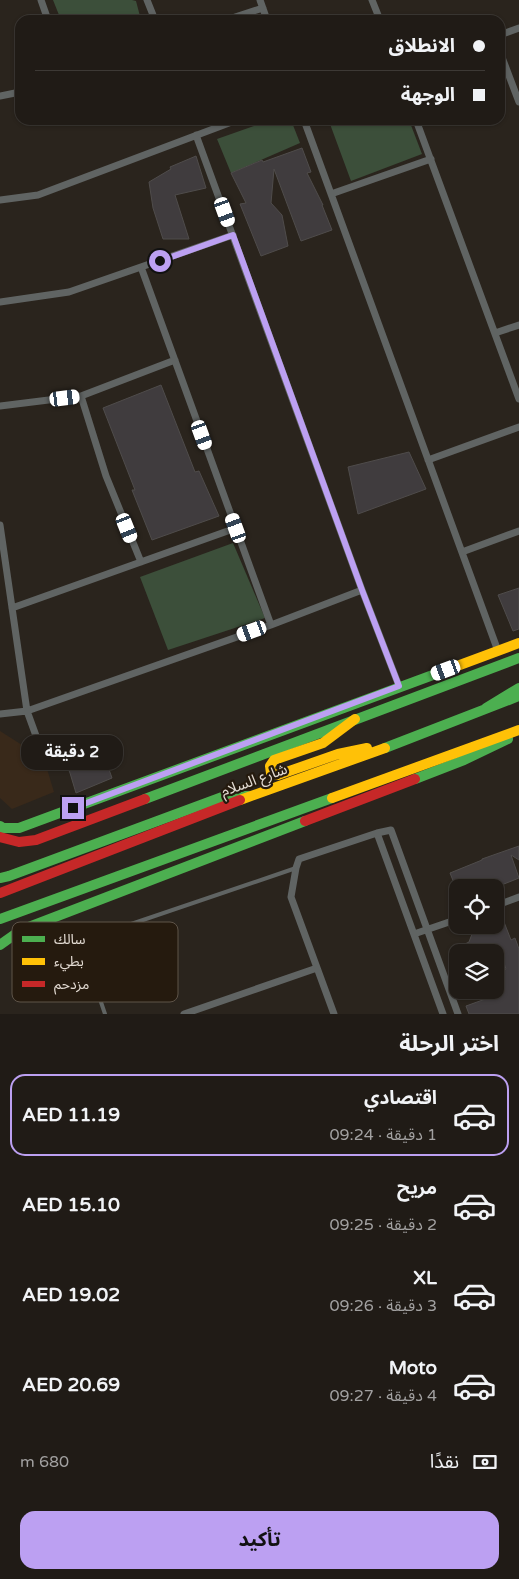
<!DOCTYPE html>
<html lang="ar">
<head>
<meta charset="utf-8">
<style>
	body { margin:0; font-family:"Varela Round","Noto Sans Arabic",sans-serif; background:#2d2823; color:#f1f3f6; direction:rtl; height:100vh; display:flex; flex-direction:column; font-size:19px; white-space:nowrap }
	* { box-sizing:border-box; margin:0 }
	p { font-size:16px; color:#a2a1a1 }
	.icon { flex:none; width:28px; height:28px; fill:none; stroke:currentColor; stroke-width:2; stroke-linecap:round; stroke-linejoin:round }
	.map { position:relative; height:1014px; overflow:hidden; direction:ltr }
	.panel { display:flex; flex-direction:column; background:#201b16; flex:1 }
	.panel>* { flex:none }
	.hud { position:absolute; left:15px; top:15px; width:490px; height:110px; border-radius:15px; box-shadow:0 1px 4px #0004,0 0 0 1px #3d3935; direction:rtl; display:grid; align-content:center; height:110px; padding:0 20px; background:#201b16 }
	.buttons { position:absolute; left:449px; top:879px; display:grid; gap:10px }
	.buttons a { display:grid; place-items:center; width:55px; height:55px; border-radius:10px; background:#201b16; box-shadow:0 1px 4px #0004,0 0 0 1px #3d3935; font-size:25px }
	.end { position:absolute; width:22px; height:22px; margin:-11px; border:6px solid #bca0f2; background:#111; box-shadow:0 0 0 2px #111 }
	.from { border-radius:50% }
	.bubble { position:absolute; height:35px; border-radius:15px; background:#201b16; box-shadow:0 1px 4px #0004,0 0 0 1px #3d3935; font-size:16px; font-weight:700; line-height:35px; text-align:center; direction:rtl }
	.car { position:absolute; width:15px; height:30px; margin:-15px -8px; border-radius:6px; box-shadow:0 0 4px 1px #0007; background:linear-gradient(#fff 24%,#345 0 40%,#fff 0 76%,#345 0 86%,#fff 0) }
	.hud b { display:flex; align-items:center; gap:18px; height:48px; font-size:19px }
	.hud b+b { border-top:1px solid #3d3935 }
	.hud i { width:12px; height:12px; background:#f1f3f6 }
	ul { padding:0; list-style:none }
	li { display:flex; align-items:center; gap:15px; height:82px; margin:0 10px 8px; padding:0 10px; border:2px solid transparent; border-radius:15px }
	li div { flex:1 }
	li b { display:block; font-size:19px }
	li em { font-style:normal; font-weight:700 }
	li.selected { border-color:#bca0f2 }
	li>.icon { width:45px; height:45px; stroke-width:1.5 }
	h2 { padding:0 20px; font-size:22px; line-height:60px }
	.pay { display:flex; align-items:center; gap:12px; height:55px; padding:0 20px; font-size:19px }
	.pay p { margin-inline-start:auto }
	.cta { display:flex; gap:10px; margin-top:auto; padding:10px 20px }
	.cta a { flex:1; height:58px; border-radius:15px; background:#bca0f2; color:#111; font-size:20px; font-weight:700; line-height:58px; text-align:center }
	.map>svg:first-child { display:block }
	.built { fill:#39291a }
	.green { fill:#3c4f3a }
	.building { fill:#403c3e; stroke:#4f4c4b }
	.lines { fill:none; stroke-linecap:round; stroke-linejoin:round }
	.lane { stroke:#606463; stroke-width:4 }
	.street { stroke:#606463; stroke-width:7 }
	.fast { stroke:#4caf50; stroke-width:10 }
	.slow { stroke:#ffc107; stroke-width:10 }
	.jam { stroke:#c62828; stroke-width:10 }
	.route { stroke:#bca0f2; stroke-width:6 }
	.labels { text-anchor:middle; stroke-width:4.5; stroke-linejoin:round; paint-order:stroke }
	.street-label { font-size:15px; fill:#e3dbd3; stroke:#251a0e }
	.key { fill:#251a0e; stroke:#5e5449; stroke-width:1 }
	.key-label { font-size:14px; fill:#e3dbd3 }
</style>
</head>
<body>
<div class="map">
<svg width="519" height="1014" viewBox="0 0 519 1014">
	<rect width="100%" height="100%" fill="#2a241d"/>
	<path class="built" d="M0,731L44,759L54,792L12,809L0,798Z"/>
	<path class="green" d="M53,0H132L136,1L141,20H61Z
		M271,120H291L300,143L231,173L217,139Z
		M341,120H409L422,154L351,181L330,124Z
		M233,543L265,618L168,650L140,577Z"/>
	<path class="building" d="M302,148L311,172L307,173L323,205H322L332,230L301,241L274,169L271,203L282,215L288,246L261,256L240,204L246,203L231,173L262,160L263,162Z
		M196,156L206,188L175,195L189,239H163L153,208L149,182L171,169L170,167Z
		M161,385L195,472L199,471L219,516L152,540L132,490H135L103,408Z
		M409,452L426,489L358,514L348,467Z
		M519,588V629L513,631L498,595Z
		M99,741L112,778L76,793L70,773L62,754Z
		M519,846V860L511,855L519,878L494,888H456L450,873L482,860V859Z
		M504,922L511,940L515,938L519,949V1014H469L466,1006L502,993L495,974L506,969L502,957L495,959V952H468L465,944L469,942L472,934Z"/>
	<g class="lines">
		<path class="lane" d="M105,1014L83,949L84,943L87,939L296,868"/>
		<path class="street" d="M41,0L48,20
			M147,0L155,20
			M260,0L267,20
			M372,0L380,20
			M226,20L263,8
			M500,35L519,28
			M500,52L519,102
			M0,96L20,92
			M304,120L498,651
			M416,120L519,399
			M196,135L362,590L399,686
			M331,194L431,159
			M0,200L38,195L237,120
			M141,267L271,625
			M0,302L69,292L233,235
			M495,333L519,325
			M81,396L106,476L141,562
			M0,406L81,396L175,360
			M428,460L519,427
			M0,525L27,711L39,744
			M462,552L519,531
			M12,608L236,528
			M0,714L27,711L271,625L362,590
			M495,906L519,897
			M414,934L458,919
			M184,1014L317,968
			M334,1014L291,897L296,868L299,859L377,833
			M443,1014L377,833L391,830L458,1014"/>
		<path class="fast" d="M486,708L519,688
			M385,748L519,696
			M415,779L464,760L508,739
			M145,799L519,658
			M0,826L3,828H19L441,672
			M0,878L9,876L225,796H248
			M0,919L332,798
			M0,945L21,930L305,821"/>
		<path class="slow" d="M441,672L519,643
			M355,719L323,743L274,760L270,766L271,773L278,775L338,754L367,748
			M332,798L519,730
			M240,800L385,748"/>
		<path class="jam" d="M305,821L415,779
			M0,837L19,842L36,840L145,799
			M0,893L240,800"/>
	</g>
	<g class="lines">
		<path class="route" d="M73,808L399,686L362,590L233,235L160,261"/>
	</g>
	<g class="labels">
		<g class="street-label">
			<text transform="translate(254 780) rotate(-20)" y="5">شارع السلام</text>
		</g>
	</g>
	<rect x="12" y="922" width="166" height="80" rx="8" class="key"/>
	<rect x="22" y="936" width="23" height="6" fill="#4caf50"/>
	<rect x="22" y="958" width="23" height="7" fill="#ffc107"/>
	<rect x="22" y="981" width="23" height="6" fill="#c62828"/>
	<g class="key-label">
		<text x="54" y="944">سالك</text>
		<text x="54" y="966">بطيء</text>
		<text x="54" y="989">مزدحم</text>
	</g>
</svg>
<div class="buttons">
<a><svg class="icon" aria-label="locate" viewBox="0 0 24 24"><circle cx="12" cy="12" r="6"/><path d="M12 2v4M12 18v4M2 12h4M18 12h4"/></svg></a>
<a><svg class="icon" aria-label="layers" viewBox="0 0 24 24"><path d="M12 4l9 5-9 5-9-5zM3 14l9 5 9-5"/></svg></a>
</div>
<i class="end from" style="left:160px;top:261px"></i>
<i class="end" style="left:73px;top:808px"></i>
<div class="bubble" style="left:21px;top:735px;width:102px">2 دقيقة</div>
<i class="car" style="left:225px;top:212px;rotate:160deg"></i>
<i class="car" style="left:65px;top:398px;rotate:83deg"></i>
<i class="car" style="left:202px;top:435px;rotate:160deg"></i>
<i class="car" style="left:127px;top:528px;rotate:158deg"></i>
<i class="car" style="left:236px;top:528px;rotate:340deg"></i>
<i class="car" style="left:252px;top:631px;rotate:250deg"></i>
<i class="car" style="left:446px;top:670px;rotate:250deg"></i>
<div class="hud">
<b><i class="from"></i>الانطلاق</b>
<b><i></i>الوجهة</b>
</div>
</div>
<section class="panel">
<h2>اختر الرحلة</h2>
<ul>
<li class="selected"><svg class="icon" aria-label="car" viewBox="0 0 24 24"><path d="M5 17H2v-5l4-1 3-4h7l3 4 3 1v5h-3M9 17h6M6 11h13"/><circle cx="7" cy="17" r="2"/><circle cx="17" cy="17" r="2"/></svg><div><b>اقتصادي</b><p>1 دقيقة · 09:24</p></div><em>AED 11.19</em></li>
<li><svg class="icon" aria-label="car" viewBox="0 0 24 24"><path d="M5 17H2v-5l4-1 3-4h7l3 4 3 1v5h-3M9 17h6M6 11h13"/><circle cx="7" cy="17" r="2"/><circle cx="17" cy="17" r="2"/></svg><div><b>مريح</b><p>2 دقيقة · 09:25</p></div><em>AED 15.10</em></li>
<li><svg class="icon" aria-label="car" viewBox="0 0 24 24"><path d="M5 17H2v-5l4-1 3-4h7l3 4 3 1v5h-3M9 17h6M6 11h13"/><circle cx="7" cy="17" r="2"/><circle cx="17" cy="17" r="2"/></svg><div><b>XL</b><p>3 دقيقة · 09:26</p></div><em>AED 19.02</em></li>
<li><svg class="icon" aria-label="car" viewBox="0 0 24 24"><path d="M5 17H2v-5l4-1 3-4h7l3 4 3 1v5h-3M9 17h6M6 11h13"/><circle cx="7" cy="17" r="2"/><circle cx="17" cy="17" r="2"/></svg><div><b>Moto</b><p>4 دقيقة · 09:27</p></div><em>AED 20.69</em></li>
</ul>
<div class="pay"><svg class="icon" aria-label="cash" viewBox="0 0 24 24"><path d="M3 7h18v10H3z"/><circle cx="12" cy="12" r="2"/></svg>نقدًا<p>680 m</p></div>
<div class="cta"><a>تأكيد</a></div>
</section>
</body>
</html>
